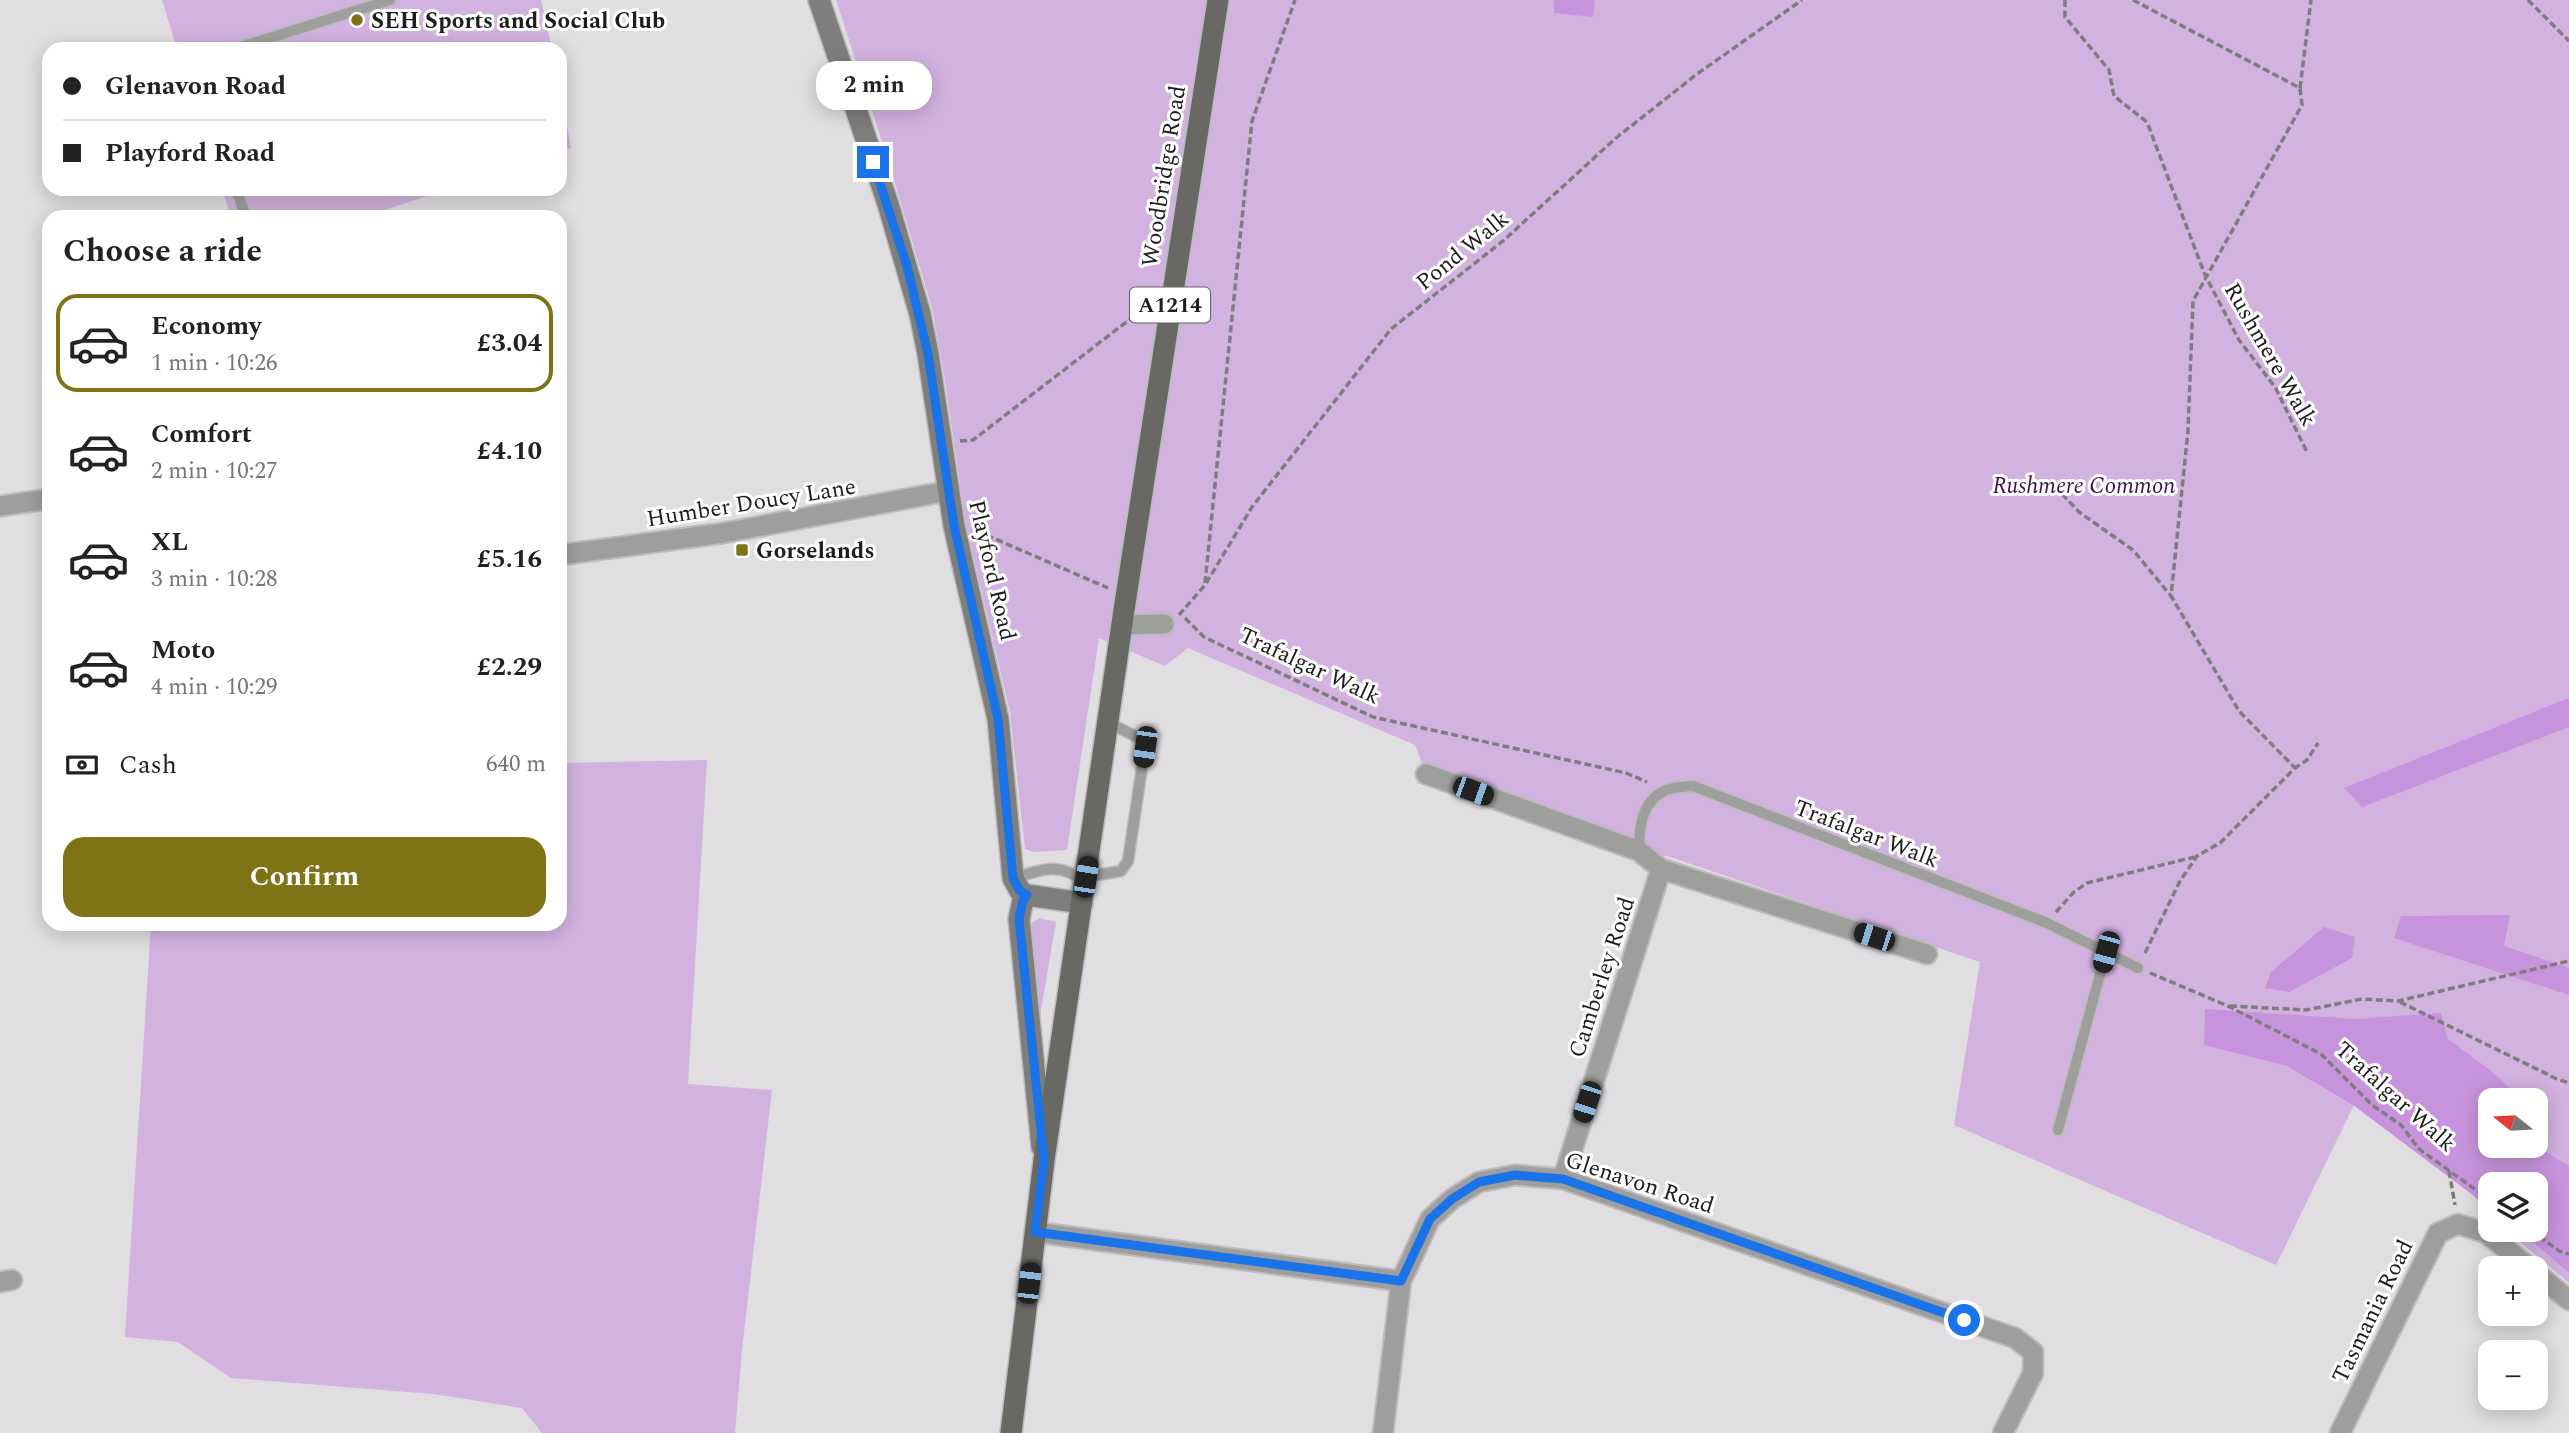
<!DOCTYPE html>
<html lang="en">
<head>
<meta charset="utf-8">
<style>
	body { margin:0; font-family:Spectral,serif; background:#f6f6f6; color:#222; height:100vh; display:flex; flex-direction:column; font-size:26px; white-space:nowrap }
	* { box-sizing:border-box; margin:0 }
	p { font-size:23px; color:#767676 }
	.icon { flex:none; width:38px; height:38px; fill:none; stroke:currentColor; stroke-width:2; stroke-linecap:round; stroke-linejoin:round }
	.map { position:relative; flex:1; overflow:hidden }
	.sheet { position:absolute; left:42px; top:210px; width:525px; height:721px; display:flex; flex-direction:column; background:#fff; border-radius:21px; box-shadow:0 4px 18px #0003 }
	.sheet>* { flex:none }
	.guide { position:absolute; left:42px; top:42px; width:525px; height:154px; border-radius:21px; box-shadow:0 4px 18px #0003; display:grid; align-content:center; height:154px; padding:0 21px; background:#fff }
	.needle { width:46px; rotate:288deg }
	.buttons { position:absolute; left:2478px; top:1088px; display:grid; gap:14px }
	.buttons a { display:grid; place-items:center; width:70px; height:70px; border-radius:14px; background:#fff; box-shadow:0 4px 18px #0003; font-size:35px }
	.end { position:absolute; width:32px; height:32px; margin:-16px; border:9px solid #1a73e8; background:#fff; box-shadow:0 0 0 4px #fff }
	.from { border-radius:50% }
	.bubble { position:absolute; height:49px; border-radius:21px; background:#fff; box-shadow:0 4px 18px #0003; font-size:23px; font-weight:700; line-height:49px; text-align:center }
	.car { position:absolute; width:21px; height:42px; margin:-21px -10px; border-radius:9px; box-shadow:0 0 5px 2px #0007; background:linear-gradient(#222 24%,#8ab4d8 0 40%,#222 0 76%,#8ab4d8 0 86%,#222 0) }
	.guide b { display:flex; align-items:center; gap:24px; height:66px; font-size:26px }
	.guide b+b { border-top:2px solid #e0e0e0 }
	.guide i { width:18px; height:18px; background:#222 }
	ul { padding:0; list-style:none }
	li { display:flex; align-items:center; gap:21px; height:98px; margin:0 14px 10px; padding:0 7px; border:4px solid transparent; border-radius:21px }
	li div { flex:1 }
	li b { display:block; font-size:26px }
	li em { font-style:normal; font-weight:700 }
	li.active { border-color:#7e7315 }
	li>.icon { width:63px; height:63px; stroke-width:1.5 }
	h2 { padding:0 21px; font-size:32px; line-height:84px }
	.pay { display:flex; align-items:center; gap:18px; height:77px; padding:0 21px; font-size:26px }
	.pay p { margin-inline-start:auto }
	.cta { display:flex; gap:14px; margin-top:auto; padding:14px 21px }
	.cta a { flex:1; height:80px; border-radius:21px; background:#7e7315; color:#fff; font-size:28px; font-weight:700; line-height:80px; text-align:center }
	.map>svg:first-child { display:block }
	.green { fill:#d2b2df; fill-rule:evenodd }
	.forest { fill:#c893dd }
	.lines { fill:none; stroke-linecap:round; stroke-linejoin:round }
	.lane-casing { stroke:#bdbbbe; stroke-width:13 }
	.street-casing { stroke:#bdbbbe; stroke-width:23 }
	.secondary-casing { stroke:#bdbbbe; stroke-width:24 }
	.primary-casing { stroke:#bdbbbe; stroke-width:24 }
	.path { stroke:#7e7c7e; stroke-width:3.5; stroke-dasharray:7 3.5; stroke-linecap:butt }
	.lane { stroke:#9e9e9c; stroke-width:10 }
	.street { stroke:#9e9e9c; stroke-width:19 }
	.secondary { stroke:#7e7e7c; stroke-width:21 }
	.primary { stroke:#686865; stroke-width:21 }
	.route { stroke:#1a73e8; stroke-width:9 }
	.poi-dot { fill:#7e7315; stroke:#fff; stroke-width:2.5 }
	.labels { text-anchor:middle; stroke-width:6; stroke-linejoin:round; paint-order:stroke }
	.shield { fill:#fff; stroke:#626162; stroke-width:2 }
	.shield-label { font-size:21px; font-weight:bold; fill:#1e1d1e }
	.poi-label { font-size:23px; font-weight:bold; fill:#1e1d1e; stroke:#fff; text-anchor:start }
	.street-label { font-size:23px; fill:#1e1d1e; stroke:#fff }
	.park-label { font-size:23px; font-style:italic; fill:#421052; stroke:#fff }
</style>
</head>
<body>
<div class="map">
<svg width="2569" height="1433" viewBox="0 0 2569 1433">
	<rect width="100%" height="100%" fill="#e0dee1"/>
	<path class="green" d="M162,0H541L552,49H177Z
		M836,0H2569V1283L2506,1230H2536V1185H2490V1217L2468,1188L2354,1105L2276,1265L1954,1125L1980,962L1670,857L1639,851L1426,774L1415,745L1188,648L1165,666L1099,638L1067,850L1034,852L1025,849L1010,712L966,525L945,380L932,308L889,163ZM2490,1101H2536V1146H2490Z
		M560,89L571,148L560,151Z
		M222,189H448L364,217H231Z
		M707,760L688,1084L772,1090L742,1350L735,1433H542L522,1408L433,1394L231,1378L178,1342L125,1337L151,924H560V763Z
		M1040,918L1056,922L1040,1016L1031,929L1032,922Z"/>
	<path class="forest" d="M1554,0H1595L1593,17L1554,13Z
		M2569,698V727L2362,807L2344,788Z
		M2510,915L2504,946L2569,968V995L2394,938L2401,916Z
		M2324,927L2355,937L2352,958L2289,992L2265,988L2271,972Z
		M2205,1009L2356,1019L2441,1013L2448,1039L2494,1073L2523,1101H2490V1146H2536V1114L2540,1148L2569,1166V1273L2519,1230H2536V1185H2490V1208L2353,1105L2287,1066L2204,1045Z"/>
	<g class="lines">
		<defs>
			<path id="lane" d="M234,49L390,0
				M236,189L246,217
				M1639,851C1639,828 1641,803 1664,791C1672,787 1684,787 1693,786L2047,923L2138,968
				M1086,877L1121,871L1128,861L1145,747L1139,738L1109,723
				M1014,879C1039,869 1063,861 1084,883
				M2058,1130L2106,952"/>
			<path id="street" d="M0,506L49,499
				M560,555L723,533L948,491
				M1123,625L1164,624
				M1426,774L1639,851L1661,869L1927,954
				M1563,1179L1661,869
				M1035,1232L1401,1281
				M2536,1273L2569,1300
				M0,1282L12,1280
				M1383,1433L1401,1281L1430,1219L1452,1199L1479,1182L1515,1175L1563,1179L2015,1338L2033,1352V1373L2003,1433
				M2340,1433L2438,1233L2458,1224L2486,1233L2531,1269"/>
			<path id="secondary" d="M819,0L888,204L920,314L928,354L954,526L998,719L1013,878L1020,891L1027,895L1082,903
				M1027,895L1023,900L1019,919L1042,1147"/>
			<path id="primary" d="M1011,1433L1044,1160L1124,610L1218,0"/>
		</defs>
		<use href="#lane" class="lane-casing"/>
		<use href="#street" class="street-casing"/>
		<use href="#secondary" class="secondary-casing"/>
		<use href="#primary" class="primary-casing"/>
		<path class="path" d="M2065,0V17L2109,70L2114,96L2147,122L2205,275L2239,340L2275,387L2307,452
			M2133,0L2300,88L2302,105L2193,301L2188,431L2171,596L2239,711L2295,768
			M2528,0L2569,41
			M2300,88L2311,0
			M960,441L973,440L1151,303
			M2062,494L2079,512L2133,550L2171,596
			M977,531L1108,588
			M1205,583L1252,121L1295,0
			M1179,615L1205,585L1252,507L1391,329L1503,241L1616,138L1697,74L1802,0
			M1185,618L1204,637L1373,717L1626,773L1647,782
			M2056,912L2074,892L2087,883L2195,857
			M2145,953L2180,881L2197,856L2220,843L2295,768L2307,760L2318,743
			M2150,973L2228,1006L2321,1054L2372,1105L2401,1125L2419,1149L2490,1200
			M2400,1002L2557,1079L2569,1083
			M2230,1006L2306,1010L2362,999L2398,1001L2569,961
			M2449,1171L2455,1205
			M2531,1230L2559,1251L2569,1254"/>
		<use href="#lane" class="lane"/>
		<use href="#street" class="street"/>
		<use href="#secondary" class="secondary"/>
		<use href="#primary" class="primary"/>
	</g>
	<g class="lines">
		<path class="route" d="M873,162L907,266L928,354L954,526L998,719L1013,878L1020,891L1027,895L1023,900L1019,919L1044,1160L1035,1232L1401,1281L1430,1219L1452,1199L1479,1182L1515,1175L1563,1179L1964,1320"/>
	</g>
	<g class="poi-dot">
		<circle cx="357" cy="20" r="7"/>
		<rect x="735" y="543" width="14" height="14" rx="3.5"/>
	</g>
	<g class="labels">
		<rect class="shield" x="1130" y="287.5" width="80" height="35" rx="5"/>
		<g class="shield-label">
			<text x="1170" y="312">A1214</text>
		</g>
		<g class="poi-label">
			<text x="371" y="28">SEH Sports and Social Club</text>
			<text x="756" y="558">Gorselands</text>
		</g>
		<g class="street-label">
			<text transform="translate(1163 176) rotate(-81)" y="8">Woodbridge Road</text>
			<text transform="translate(1462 250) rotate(-39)" y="8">Pond Walk</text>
			<text transform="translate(2271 354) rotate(60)" y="8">Rushmere Walk</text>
			<text transform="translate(751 502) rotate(-9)" y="8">Humber Doucy Lane</text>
			<text transform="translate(993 570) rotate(77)" y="8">Playford Road</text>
			<text transform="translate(1310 665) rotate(25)" y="8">Trafalgar Walk</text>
			<text transform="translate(1867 833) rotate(21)" y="8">Trafalgar Walk</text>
			<text transform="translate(1601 977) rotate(-72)" y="8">Camberley Road</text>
			<text transform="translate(2396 1096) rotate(42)" y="8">Trafalgar Walk</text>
			<text transform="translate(1640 1182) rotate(18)" y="8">Glenavon Road</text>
			<text transform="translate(2372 1311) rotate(-64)" y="8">Tasmania Road</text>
		</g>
		<g class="park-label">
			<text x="2084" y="493">Rushmere Common</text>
		</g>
	</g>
</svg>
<div class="buttons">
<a><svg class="needle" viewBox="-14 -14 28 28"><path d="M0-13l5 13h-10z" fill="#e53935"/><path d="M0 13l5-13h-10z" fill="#767676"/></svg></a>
<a><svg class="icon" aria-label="layers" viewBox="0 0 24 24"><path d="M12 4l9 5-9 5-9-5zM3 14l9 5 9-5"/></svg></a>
<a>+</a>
<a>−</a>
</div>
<i class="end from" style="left:1964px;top:1320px"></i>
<i class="end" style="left:873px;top:162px"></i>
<div class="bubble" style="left:816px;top:61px;width:116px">2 min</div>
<i class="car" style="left:1145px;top:747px;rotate:188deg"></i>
<i class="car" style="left:1473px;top:791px;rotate:110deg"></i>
<i class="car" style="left:1086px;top:877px;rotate:9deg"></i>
<i class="car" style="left:1874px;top:937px;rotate:288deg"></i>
<i class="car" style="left:2106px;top:952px;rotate:195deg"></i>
<i class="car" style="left:1587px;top:1102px;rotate:198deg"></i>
<i class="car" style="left:1029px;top:1283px;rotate:7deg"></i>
<div class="guide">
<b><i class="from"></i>Glenavon Road</b>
<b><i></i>Playford Road</b>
</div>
<section class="sheet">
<h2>Choose a ride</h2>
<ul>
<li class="active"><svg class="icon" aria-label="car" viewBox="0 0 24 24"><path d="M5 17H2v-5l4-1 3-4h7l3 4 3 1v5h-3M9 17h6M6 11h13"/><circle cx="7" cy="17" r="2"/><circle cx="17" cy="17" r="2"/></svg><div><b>Economy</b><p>1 min · 10:26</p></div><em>£3.04</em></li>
<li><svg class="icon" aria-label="car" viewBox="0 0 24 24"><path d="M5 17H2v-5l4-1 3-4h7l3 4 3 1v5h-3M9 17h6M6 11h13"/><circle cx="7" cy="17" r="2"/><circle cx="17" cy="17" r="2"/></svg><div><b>Comfort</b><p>2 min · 10:27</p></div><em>£4.10</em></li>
<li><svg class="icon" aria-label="car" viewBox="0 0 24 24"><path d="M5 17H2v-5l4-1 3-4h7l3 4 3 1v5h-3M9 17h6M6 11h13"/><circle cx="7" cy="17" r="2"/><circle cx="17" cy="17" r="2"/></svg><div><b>XL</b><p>3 min · 10:28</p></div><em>£5.16</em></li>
<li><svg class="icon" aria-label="car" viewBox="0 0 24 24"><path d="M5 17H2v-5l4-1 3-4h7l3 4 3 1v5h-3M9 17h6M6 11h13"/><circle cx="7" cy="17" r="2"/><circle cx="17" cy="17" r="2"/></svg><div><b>Moto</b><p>4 min · 10:29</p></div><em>£2.29</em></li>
</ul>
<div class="pay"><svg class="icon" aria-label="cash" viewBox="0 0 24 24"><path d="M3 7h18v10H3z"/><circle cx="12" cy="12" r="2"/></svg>Cash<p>640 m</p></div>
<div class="cta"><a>Confirm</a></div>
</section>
</div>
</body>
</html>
